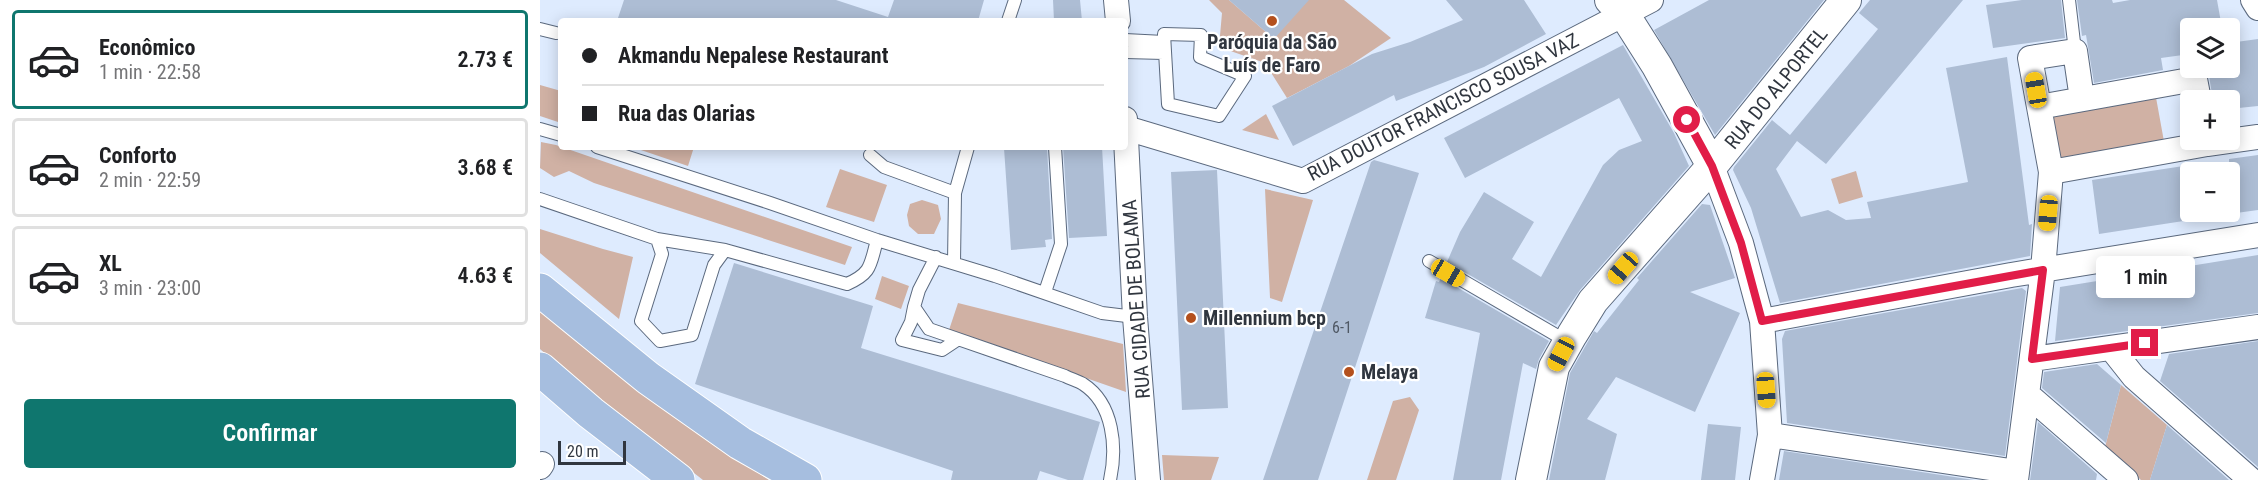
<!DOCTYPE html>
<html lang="pt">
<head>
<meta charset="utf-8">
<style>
	body { margin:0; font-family:"Roboto Condensed",sans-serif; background:#f2f2f2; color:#202124; height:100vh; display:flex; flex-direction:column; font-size:22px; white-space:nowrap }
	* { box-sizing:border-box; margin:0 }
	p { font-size:20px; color:#757577 }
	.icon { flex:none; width:33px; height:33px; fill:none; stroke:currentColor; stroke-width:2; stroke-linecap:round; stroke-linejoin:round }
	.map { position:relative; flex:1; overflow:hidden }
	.side { display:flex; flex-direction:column; background:#fff; width:540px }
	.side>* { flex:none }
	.guide { position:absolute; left:18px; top:18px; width:570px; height:132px; border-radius:6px; box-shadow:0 3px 15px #0003; display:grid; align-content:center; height:132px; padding:0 24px; background:#fff }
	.tools { position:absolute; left:1640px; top:18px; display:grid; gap:12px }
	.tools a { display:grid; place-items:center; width:60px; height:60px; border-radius:6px; background:#fff; box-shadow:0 3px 15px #0003; font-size:30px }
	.scale { position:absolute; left:18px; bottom:15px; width:68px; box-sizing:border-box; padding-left:6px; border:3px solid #30363f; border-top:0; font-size:16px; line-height:21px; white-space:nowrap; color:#30363f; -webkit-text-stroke:4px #fff; paint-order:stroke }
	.end { position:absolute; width:27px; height:27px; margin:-14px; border:8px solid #e11d48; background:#fff; box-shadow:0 0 0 3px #fff }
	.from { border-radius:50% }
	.bubble { position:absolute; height:42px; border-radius:6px; background:#fff; box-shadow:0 3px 15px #0003; font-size:20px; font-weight:600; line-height:42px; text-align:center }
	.car { position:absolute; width:18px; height:36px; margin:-18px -9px; border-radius:8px; box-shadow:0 0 4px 2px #0007; background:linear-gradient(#f5c518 24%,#345 0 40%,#f5c518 0 76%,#345 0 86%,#f5c518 0) }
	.guide b { display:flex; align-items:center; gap:21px; height:57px; font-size:22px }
	.guide b+b { border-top:2px solid #e0e0e0 }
	.guide i { width:15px; height:15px; background:#202124 }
	ul { padding:10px 0 0; list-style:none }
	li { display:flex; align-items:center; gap:18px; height:99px; margin:0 12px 9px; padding:0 12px; border:3px solid #e0e0e0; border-radius:6px }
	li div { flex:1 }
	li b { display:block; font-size:22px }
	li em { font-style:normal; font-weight:600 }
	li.on { border-color:#0f766e }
	li>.icon { width:54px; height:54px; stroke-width:1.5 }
	.cta { display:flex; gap:12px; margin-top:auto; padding:12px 24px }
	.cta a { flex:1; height:69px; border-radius:6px; background:#0f766e; color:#fff; font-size:24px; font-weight:600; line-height:69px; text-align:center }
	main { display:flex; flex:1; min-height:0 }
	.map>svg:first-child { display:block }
	.green { fill:#d0b1a4 }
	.building { fill:#adbdd4 }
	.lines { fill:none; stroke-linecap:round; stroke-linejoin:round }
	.service-casing { stroke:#5b697e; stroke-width:14 }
	.minor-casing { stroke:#5b697e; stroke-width:26 }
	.tertiary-casing { stroke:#5b697e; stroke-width:32 }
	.primary-casing { stroke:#fff; stroke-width:35 }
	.service { stroke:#fff; stroke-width:12 }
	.minor { stroke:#fff; stroke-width:24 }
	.tertiary { stroke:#fff; stroke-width:30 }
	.primary { stroke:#a6bedf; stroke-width:33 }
	.route { stroke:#e11d48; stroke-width:8 }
	.poi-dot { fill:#b4501d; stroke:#fff; stroke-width:2 }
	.labels { text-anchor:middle; stroke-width:4.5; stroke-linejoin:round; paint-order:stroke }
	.number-label { font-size:16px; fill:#4f5864 }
	.poi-label { font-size:20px; font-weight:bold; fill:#30363f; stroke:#fff; text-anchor:start }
	.street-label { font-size:20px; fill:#30363f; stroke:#fff }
</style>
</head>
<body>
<main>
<section class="side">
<ul>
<li class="on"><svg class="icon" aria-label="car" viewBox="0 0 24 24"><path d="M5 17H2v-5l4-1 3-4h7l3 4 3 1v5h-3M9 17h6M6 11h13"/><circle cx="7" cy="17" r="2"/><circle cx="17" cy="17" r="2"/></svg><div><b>Econômico</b><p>1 min · 22:58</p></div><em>2.73 €</em></li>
<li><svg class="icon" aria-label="car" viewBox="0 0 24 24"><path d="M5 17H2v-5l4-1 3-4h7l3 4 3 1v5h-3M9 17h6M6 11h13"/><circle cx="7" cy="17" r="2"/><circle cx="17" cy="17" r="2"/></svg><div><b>Conforto</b><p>2 min · 22:59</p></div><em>3.68 €</em></li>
<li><svg class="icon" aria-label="car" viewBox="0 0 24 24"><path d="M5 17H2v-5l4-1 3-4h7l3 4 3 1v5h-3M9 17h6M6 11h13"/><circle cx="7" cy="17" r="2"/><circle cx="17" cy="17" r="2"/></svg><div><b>XL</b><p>3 min · 23:00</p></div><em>4.63 €</em></li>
</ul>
<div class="cta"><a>Confirmar</a></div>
</section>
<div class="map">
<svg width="1718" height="480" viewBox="0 0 1718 480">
	<rect width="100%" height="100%" fill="#deebfe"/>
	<path class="green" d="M669,0H689L734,39L762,0H804L851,38L809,66L747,98L725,63L679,47L682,13Z
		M0,85L21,91V123L0,116Z
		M1615,92L1625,147L1516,166L1506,112Z
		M726,114L739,140L702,130Z
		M1,142L16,145L312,247L305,265L54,183L29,171L14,177L0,168Z
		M92,147H154L148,166Z
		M300,169L347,185L334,222L286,207Z
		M1316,171L1323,197L1299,204L1291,179Z
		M725,189L773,200L742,302L730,298Z
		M382,200L398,205L401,219L394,234H378L369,226L367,215L370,204Z
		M0,229L63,249L93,257L79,319L0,253Z
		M342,276L369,286L361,309L335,299Z
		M418,303L583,344L586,392L409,330Z
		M0,309L172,442L229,480H163L42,386L0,349Z
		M1581,385L1627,425L1610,480H1601L1565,447Z
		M870,397L879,410L856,480H827L853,401Z
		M622,455L679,457L671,480H624Z"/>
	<path class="building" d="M84,0H296L348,17L354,0H444L438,21H77Z
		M513,0H540L542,21H514Z
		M689,0H769L734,39Z
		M906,0H984L1006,34L944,67L856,101L854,95L753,146L732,106L832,54L870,42L923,20Z
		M1169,0H1284L1175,135L1114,30Z
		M1330,0H1423L1286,164L1257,141L1236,169L1261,217L1288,210L1306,220L1331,218L1327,202L1428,182L1406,68L1467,57L1489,225L1492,224L1490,256L1240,303L1211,208L1193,170L1194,167L1232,120L1250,135L1338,29L1319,13Z
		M1482,0H1521L1525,38L1453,48L1446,5Z
		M1537,0H1572L1573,3L1590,0H1677L1682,28H1650V54L1621,58L1623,70L1554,83L1546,35L1542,36Z
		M1718,39V106L1689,109V100H1673L1669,76L1664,68H1689V43Z
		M1083,45L1134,133L1149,166L1040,290L1016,325L907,262L920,232L944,192L994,222L972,259L1001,277L1063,165L1079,150L1102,141L1079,98L925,178L904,138Z
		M484,147H507L512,239L505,240L506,247L471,250L464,148Z
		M523,147H562L567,236L529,238Z
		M1718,155V210L1689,214V159Z
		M834,160L879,173L778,480H723L831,162Z
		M1650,165V220L1559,234L1552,180Z
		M677,170L688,408L642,410L631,172Z
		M1162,204L1170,205L1195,278L1150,292L1200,313L1155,412L1076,377L1047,419L1077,434L1065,480H1009L1030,373L1054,331L1057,333L1099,280L1097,278Z
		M1718,255V313L1515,341L1520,287Z
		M194,263L333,306L321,348L560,422L543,480H528L500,471L497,480H411L413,471L155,384Z
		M901,278L1009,341L999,359L996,369L983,363L961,480H913L940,333L885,318L896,281L899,282Z
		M1482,288L1486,291L1465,456L1247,423L1242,339L1245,331Z
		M1718,341V467L1620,381L1629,354Z
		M1557,364L1581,385L1566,443L1502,388L1504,372Z
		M1498,422L1557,474L1556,480H1490Z
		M1168,424L1201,427L1195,480H1161Z
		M1627,425L1689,480H1610Z
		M1244,451L1434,480H1239Z"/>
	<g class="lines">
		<defs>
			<path id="service" d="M1529,0L1535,51
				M468,21L475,0
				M0,29L16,33
				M624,34L661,35L660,57L705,76L679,116L628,104Z
				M585,40L624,42
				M585,52L624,53
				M0,129L21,135
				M57,147L230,203L337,240L455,276L562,313L595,317
				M330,155L344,167L415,193
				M0,199L117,239L185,250L307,284C332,273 330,265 337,240
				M117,239L122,254L101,321L120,341L152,335L174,265L185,250
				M396,257L379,290L374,307L389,329L525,376C531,379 538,381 543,384C574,404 577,448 570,480
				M889,261L1028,342
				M414,263L415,193L428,147
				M505,292L521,244L515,147
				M374,307L371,322L362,340L402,350L417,340"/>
			<path id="minor" d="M576,0L578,21
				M1713,0L1718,8
				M1659,100L1655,79L1499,107L1511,172L1667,144L1718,137
				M1499,107L1490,58L1535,51L1542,99
				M585,119L595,317L608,480
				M586,128L763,181L1111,0
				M1172,166L1201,243L1222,321L1230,435L1222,480
				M1222,321L1471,275L1718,235
				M1571,348L1594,377L1711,480
				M1492,359L1718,327
				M1487,394L1586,480
				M1230,435L1477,472
				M0,467L2,464
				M1476,480L1503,270L1511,172"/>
			<path id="tertiary" d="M1070,0L1084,14L1117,66L1172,166
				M991,480L1014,367L1032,335L1053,301L1172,166L1306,0"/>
			<path id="primary" d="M0,290L108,378L200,443L265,480
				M0,369L51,413L138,480"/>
		</defs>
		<use href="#service" class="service-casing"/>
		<use href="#minor" class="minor-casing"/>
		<use href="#tertiary" class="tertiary-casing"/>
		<use href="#primary" class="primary-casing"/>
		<use href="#service" class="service"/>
		<use href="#minor" class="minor"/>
		<use href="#tertiary" class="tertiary"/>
		<use href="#primary" class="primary"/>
	</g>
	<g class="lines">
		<path class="route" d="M1147,120L1172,166L1201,243L1222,321L1503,270L1492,359L1605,343"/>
	</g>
	<g class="poi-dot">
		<circle cx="732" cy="21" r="6"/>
		<circle cx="651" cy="318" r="6"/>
		<circle cx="809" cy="372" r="6"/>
	</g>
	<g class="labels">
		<g class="number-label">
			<text x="802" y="333">6-1</text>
		</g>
		<g class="poi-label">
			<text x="732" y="49" text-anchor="middle">Paróquia da São<tspan x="732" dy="23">Luís de Faro</tspan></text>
			<text x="663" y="325">Millennium bcp</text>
			<text x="821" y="379">Melaya</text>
		</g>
		<g class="street-label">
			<text transform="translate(1236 88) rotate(-51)" y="7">RUA DO ALPORTEL</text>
			<text transform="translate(903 107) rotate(-27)" y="7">RUA DOUTOR FRANCISCO SOUSA VAZ</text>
			<text transform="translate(596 299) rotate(-94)" y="7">RUA CIDADE DE BOLAMA</text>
		</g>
	</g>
</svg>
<div class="tools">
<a><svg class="icon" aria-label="layers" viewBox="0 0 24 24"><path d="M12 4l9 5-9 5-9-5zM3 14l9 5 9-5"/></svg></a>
<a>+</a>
<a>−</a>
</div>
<div class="scale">20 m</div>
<i class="end from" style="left:1147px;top:120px"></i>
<i class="end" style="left:1605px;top:343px"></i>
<div class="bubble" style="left:1556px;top:256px;width:99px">1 min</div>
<i class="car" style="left:1496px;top:90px;rotate:350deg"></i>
<i class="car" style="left:1508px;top:213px;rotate:185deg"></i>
<i class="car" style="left:1083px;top:268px;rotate:221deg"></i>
<i class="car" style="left:908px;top:273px;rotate:120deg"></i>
<i class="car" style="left:1021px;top:354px;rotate:208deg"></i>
<i class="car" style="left:1226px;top:390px;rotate:176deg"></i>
<div class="guide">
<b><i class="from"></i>Akmandu Nepalese Restaurant</b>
<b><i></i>Rua das Olarias</b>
</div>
</div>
</main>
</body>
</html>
